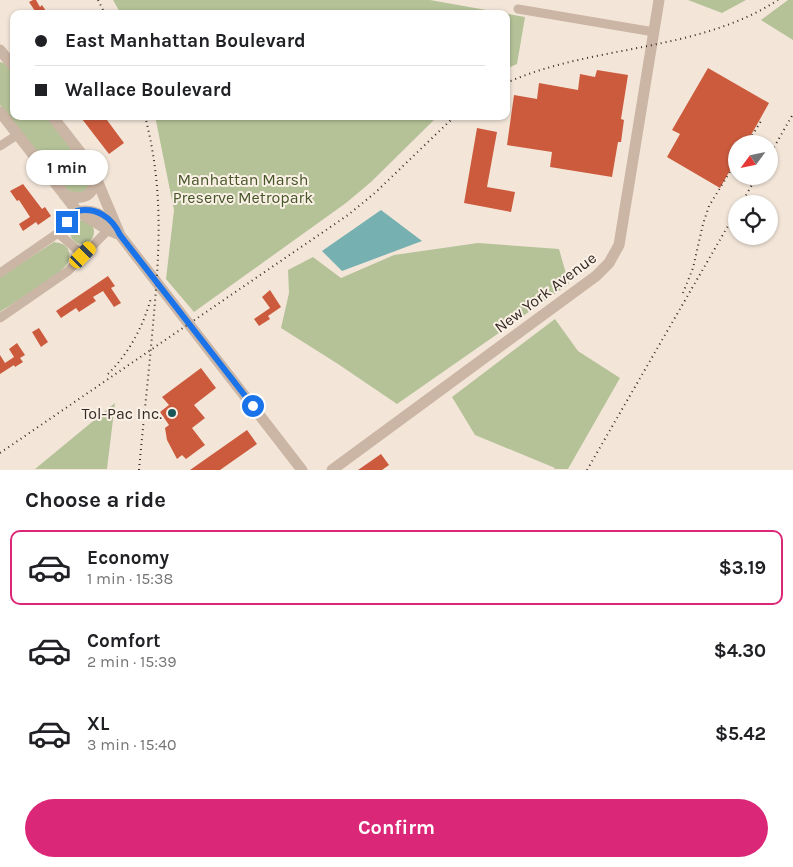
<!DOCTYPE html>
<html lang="en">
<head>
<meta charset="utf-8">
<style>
	body { margin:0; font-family:Karla,sans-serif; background:#f2f2f2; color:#202124; height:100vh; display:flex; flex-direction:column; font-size:19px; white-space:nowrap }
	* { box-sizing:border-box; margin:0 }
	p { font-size:16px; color:#757577 }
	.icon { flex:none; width:28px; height:28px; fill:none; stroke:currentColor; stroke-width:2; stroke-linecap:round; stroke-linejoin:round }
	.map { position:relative; height:470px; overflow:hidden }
	.drawer { display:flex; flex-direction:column; background:#fff; flex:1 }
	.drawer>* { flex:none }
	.top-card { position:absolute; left:10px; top:10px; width:500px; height:110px; border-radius:10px; box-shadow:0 1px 4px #0004; display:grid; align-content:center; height:110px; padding:0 25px; background:#fff }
	.needle { width:32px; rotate:237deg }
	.tools { position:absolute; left:728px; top:135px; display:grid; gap:10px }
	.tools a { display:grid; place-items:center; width:50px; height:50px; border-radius:50%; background:#fff; box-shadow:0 1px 4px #0004; font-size:25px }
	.end { position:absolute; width:22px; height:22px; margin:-11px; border:6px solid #1a73e8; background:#fff; box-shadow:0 0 0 2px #fff }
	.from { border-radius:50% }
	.bubble { position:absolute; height:35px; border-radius:18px; background:#fff; box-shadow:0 1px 4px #0004; font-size:16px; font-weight:700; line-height:35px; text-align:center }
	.car { position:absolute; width:15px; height:30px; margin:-15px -8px; border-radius:6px; box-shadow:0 0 4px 1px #0007; background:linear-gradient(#f5c518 24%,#345 0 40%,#f5c518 0 76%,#345 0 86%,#f5c518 0) }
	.top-card b { display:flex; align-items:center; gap:18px; height:48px; font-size:19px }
	.top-card b+b { border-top:1px solid #e0e0e0 }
	.top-card i { width:12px; height:12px; background:#202124 }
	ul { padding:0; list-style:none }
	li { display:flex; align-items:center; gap:15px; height:75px; margin:0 10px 8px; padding:0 15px; border:2px solid transparent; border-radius:10px }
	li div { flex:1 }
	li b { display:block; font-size:19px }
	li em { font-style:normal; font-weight:700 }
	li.selected { border-color:#db2777 }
	li>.icon { width:45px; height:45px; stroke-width:1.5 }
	h2 { padding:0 25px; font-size:22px; line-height:60px }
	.action { display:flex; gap:10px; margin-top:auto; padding:10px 25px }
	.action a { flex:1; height:58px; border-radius:30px; background:#db2777; color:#fff; font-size:20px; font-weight:700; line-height:58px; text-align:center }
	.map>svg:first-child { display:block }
	.green { fill:#b5c298 }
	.water { fill:#76b0b1 }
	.building { fill:#cc5b3d }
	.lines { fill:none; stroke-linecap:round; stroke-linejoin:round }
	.minor { stroke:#cbb5a4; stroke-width:9 }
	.tertiary { stroke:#cbb5a4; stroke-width:11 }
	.rail { stroke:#362b26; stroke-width:2; stroke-dasharray:1 4; stroke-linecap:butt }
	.route { stroke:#1a73e8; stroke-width:6 }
	.poi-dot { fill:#1a575a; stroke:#faf0e5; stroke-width:2 }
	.labels { text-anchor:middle; stroke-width:4; stroke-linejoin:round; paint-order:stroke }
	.park-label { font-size:16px; fill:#465629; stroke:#faf0e5 }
	.street-label { font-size:16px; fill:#362b26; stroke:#faf0e5 }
	.poi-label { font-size:16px; fill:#362b26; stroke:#faf0e5; text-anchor:end }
</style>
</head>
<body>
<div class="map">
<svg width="793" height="470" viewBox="0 0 793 470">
	<rect width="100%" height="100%" fill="#f3e6d9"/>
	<path class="green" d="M113,0H430L525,17L517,64L506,69V14H121Z
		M688,0H746L722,13Z
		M788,0H793V40L761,20Z
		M0,62L4,63L14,75V116H46L87,170L92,182L82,195L67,190L0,105Z
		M155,116H438L371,182L346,203L194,312L166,279L174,210Z
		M70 232a12 12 0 1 1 24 0a12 12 0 1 1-24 0Z
		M54,242C60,243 65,244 68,249C70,253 70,260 67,264C61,275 13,303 0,312V277Z
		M478,243L559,249L569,284L397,404L338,364L281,328L289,293L288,270L313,257L341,278L394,255Z
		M555,319L578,351L620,378L568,469H554L555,468L475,435L452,397Z
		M115,403L107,469H35Z"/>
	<path class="water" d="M381,210L422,241L342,271L322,251Z"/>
	<path class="building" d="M33,0H36L40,7L42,5L48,14H37L29,2Z
		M708,68L769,103L746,144H736V160L720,188L667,157L680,134L672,130Z
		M597,70L628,75L621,119L624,120L621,142H618L612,177L550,167L552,152L507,145L514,95L537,99L539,83L578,90L580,74L595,77Z
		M86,116H104L124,143L109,154L82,119Z
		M477,128L497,132L487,187L515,192L511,212L464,203Z
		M23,184L42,209L45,207L51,216L38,225L36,222L23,231L19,224L30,217L19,200L17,201L10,191Z
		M108,276L115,286L111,288L121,303L114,307L103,291L93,297L96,301L79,312L76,308L61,318L56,311Z
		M270,290L281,307L268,316L270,319L259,326L254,319L270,308L262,297Z
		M39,328L48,342L41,347L32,332Z
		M17,343L25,355L20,358L23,362L15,367L14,365L0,374V355L5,363L14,357L9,349Z
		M201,368L216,388L194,405L205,418L192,428L205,445L186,459L182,455L177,459L167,440L165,428L169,425L160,412L169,405L162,397Z
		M247,430L257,444L220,470H190Z
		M381,454L389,465L382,470H358Z"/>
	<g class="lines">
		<path class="minor" d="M518,9L654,32
			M0,146L17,135
			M58,233L83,255
			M0,273L58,233L77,211C94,207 103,214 115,226
			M0,318L68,271L108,230"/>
		<path class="tertiary" d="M0,50L14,67
			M0,112L77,211L108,230L120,235
			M52,116L91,166L120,235L302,470
			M64,195C80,200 93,199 96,178
			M332,470L596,276L609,263L619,245L659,0"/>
		<path class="rail" d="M98,0L105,14
			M506,83C593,44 696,53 778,0
			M747,144L761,121
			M769,156L793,114
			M741,204L757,176
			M683,293L693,268L703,224L709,206L736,162
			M108,374C129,353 143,327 151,298
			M0,453L348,215L376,192L455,116
			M139,470C143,425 148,381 152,336C159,258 165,194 145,116
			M587,470L736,212"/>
	</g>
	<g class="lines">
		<path class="route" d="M67,222L77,211C96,207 112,217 120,235L253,406"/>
	</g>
	<circle class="poi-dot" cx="172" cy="413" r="5"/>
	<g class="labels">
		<g class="park-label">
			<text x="243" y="185">Manhattan Marsh<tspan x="243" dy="18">Preserve Metropark</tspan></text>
		</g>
		<g class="street-label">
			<text transform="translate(545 292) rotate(-37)" y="6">New York Avenue</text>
		</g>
		<g class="poi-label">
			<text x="162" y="419">Tol-Pac Inc.</text>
		</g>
	</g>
</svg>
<div class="tools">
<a><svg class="needle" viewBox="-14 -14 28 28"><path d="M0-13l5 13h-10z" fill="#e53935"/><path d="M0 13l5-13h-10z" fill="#757577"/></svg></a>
<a><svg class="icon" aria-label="locate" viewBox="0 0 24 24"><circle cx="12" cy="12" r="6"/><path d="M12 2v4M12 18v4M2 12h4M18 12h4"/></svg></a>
</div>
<i class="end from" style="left:253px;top:406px"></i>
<i class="end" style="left:67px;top:222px"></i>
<div class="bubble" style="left:26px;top:150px;width:82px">1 min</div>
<i class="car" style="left:83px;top:255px;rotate:44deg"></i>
<div class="top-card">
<b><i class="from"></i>East Manhattan Boulevard</b>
<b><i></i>Wallace Boulevard</b>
</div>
</div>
<section class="drawer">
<h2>Choose a ride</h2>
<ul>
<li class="selected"><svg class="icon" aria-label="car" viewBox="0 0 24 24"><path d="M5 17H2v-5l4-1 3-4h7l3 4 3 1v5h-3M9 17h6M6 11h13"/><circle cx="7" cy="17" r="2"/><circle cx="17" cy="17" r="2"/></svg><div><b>Economy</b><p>1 min · 15:38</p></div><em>$3.19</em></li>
<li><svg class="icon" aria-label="car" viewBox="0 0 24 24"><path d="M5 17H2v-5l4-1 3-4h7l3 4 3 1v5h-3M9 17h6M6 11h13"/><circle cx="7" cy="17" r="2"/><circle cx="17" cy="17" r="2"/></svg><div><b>Comfort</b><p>2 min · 15:39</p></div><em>$4.30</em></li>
<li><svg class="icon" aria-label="car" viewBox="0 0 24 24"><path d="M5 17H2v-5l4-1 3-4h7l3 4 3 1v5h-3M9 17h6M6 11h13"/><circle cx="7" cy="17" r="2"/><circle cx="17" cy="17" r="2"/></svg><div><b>XL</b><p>3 min · 15:40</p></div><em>$5.42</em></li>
</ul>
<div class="action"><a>Confirm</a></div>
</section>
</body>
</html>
